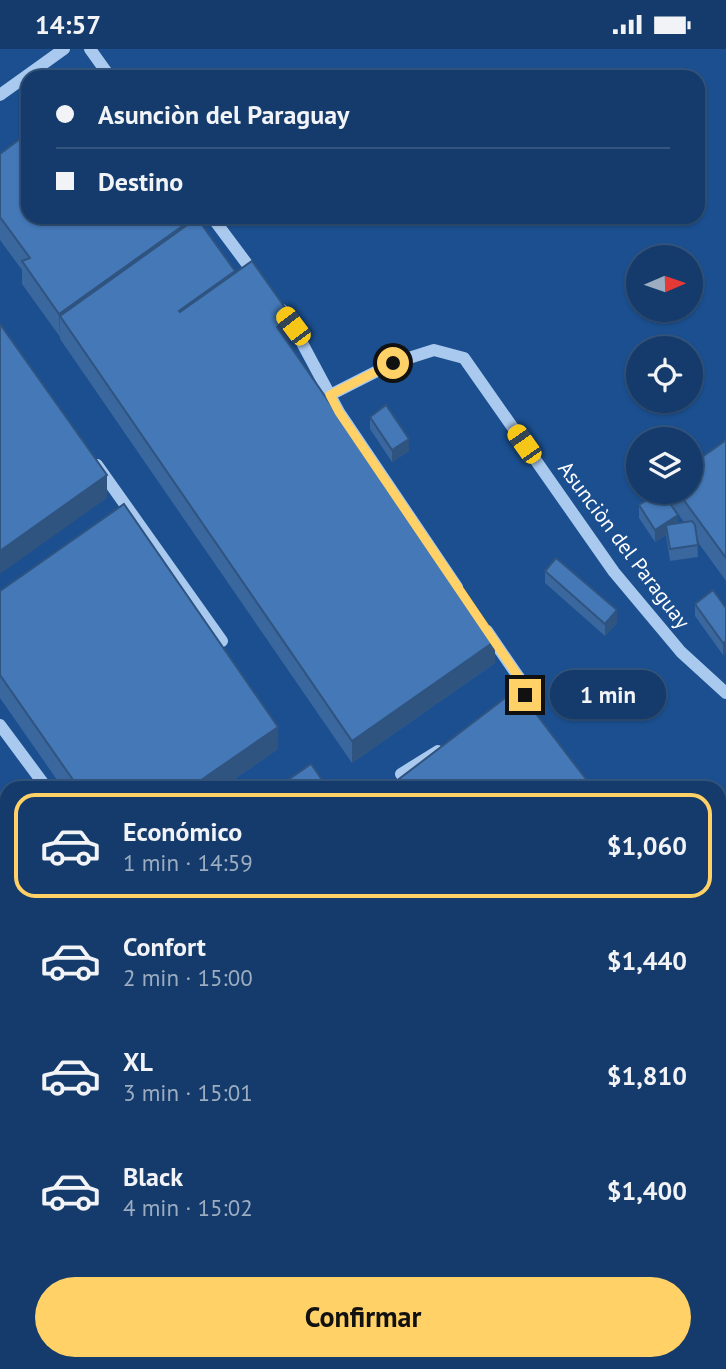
<!DOCTYPE html>
<html lang="es">
<head>
<meta charset="utf-8">
<style>
	body { margin:0; font-family:"PT Sans",sans-serif; background:#1d4271; color:#f1f3f6; height:100vh; display:flex; flex-direction:column; font-size:26px; white-space:nowrap }
	* { box-sizing:border-box; margin:0 }
	p { font-size:23px; color:#9dadc1 }
	.icon { flex:none; width:38px; height:38px; fill:none; stroke:currentColor; stroke-width:2; stroke-linecap:round; stroke-linejoin:round }
	.map { position:relative; flex:1; overflow:hidden }
	.sheet { position:absolute; left:0px; top:732px; width:726px; height:590px; display:flex; flex-direction:column; background:#143b6b; border-radius:21px 21px 0 0; box-shadow:0 2px 5px #0004,0 0 0 2px #33557e }
	.sheet>* { flex:none }
	.guide { position:absolute; left:21px; top:21px; width:684px; height:154px; border-radius:21px; box-shadow:0 2px 5px #0004,0 0 0 2px #33557e; display:grid; align-content:center; height:154px; padding:0 35px; background:#143b6b }
	.needle { width:46px; rotate:88deg }
	.tools { position:absolute; left:626px; top:196px; display:grid; gap:14px }
	.tools a { display:grid; place-items:center; width:77px; height:77px; border-radius:50%; background:#143b6b; box-shadow:0 2px 5px #0004,0 0 0 2px #33557e; font-size:35px }
	.end { position:absolute; width:32px; height:32px; margin:-16px; border:9px solid #ffd166; background:#111; box-shadow:0 0 0 4px #111 }
	.from { border-radius:50% }
	.bubble { position:absolute; height:49px; border-radius:24px; background:#143b6b; box-shadow:0 2px 5px #0004,0 0 0 2px #33557e; font-size:23px; font-weight:700; line-height:49px; text-align:center }
	.car { position:absolute; width:21px; height:42px; margin:-21px -10px; border-radius:9px; box-shadow:0 0 5px 2px #0007; background:linear-gradient(#f5c518 24%,#345 0 40%,#f5c518 0 76%,#345 0 86%,#f5c518 0) }
	.guide b { display:flex; align-items:center; gap:24px; height:66px; font-size:26px }
	.guide b+b { border-top:2px solid #33557e }
	.guide i { width:18px; height:18px; background:#f1f3f6 }
	ul { padding:12px 0 0; list-style:none }
	li { display:flex; align-items:center; gap:21px; height:105px; margin:0 14px 10px; padding:0 21px; border:4px solid transparent; border-radius:21px }
	li div { flex:1 }
	li b { display:block; font-size:26px }
	li em { font-style:normal; font-weight:700 }
	li.selected { border-color:#ffd166 }
	li>.icon { width:63px; height:63px; stroke-width:1.5 }
	.button { display:flex; gap:14px; margin-top:auto; padding:14px 35px }
	.button a { flex:1; height:80px; border-radius:42px; background:#ffd166; color:#111; font-size:28px; font-weight:700; line-height:80px; text-align:center }
	.status { display:flex; justify-content:space-between; align-items:center; height:49px; padding:0 35px; background:#143b6b; direction:ltr }
	.status svg { height:19px; fill:currentColor }
	.map>svg:first-child { display:block }
	.lines { fill:none; stroke-linecap:round; stroke-linejoin:round }
	.minor { stroke:#a9c9ee; stroke-width:12 }
	.wall { fill:#3a679d; fill-rule:evenodd }
	.shaded-wall { fill:#305480 }
	.building { fill:#4478b7; stroke:#305480; stroke-width:2 }
	.route { stroke:#ffd166; stroke-width:9 }
	.labels { text-anchor:middle; stroke-width:5; stroke-linejoin:round; paint-order:stroke }
	.street-label { font-size:21px; fill:#fff; stroke:#1b4f8f }
</style>
</head>
<body>
<div class="status"><b>14:57</b><svg viewBox="0 0 49 12"><path d="M0 12V9h3v3zM5 12V6h3v6zM10 12V3h3v9zM15 12V0h3v12zM26 1h20v11H26zM47 4h2v5h-2z"/></svg></div>
<div class="map">
<svg width="726" height="1320" viewBox="0 0 726 1320">
	<rect width="100%" height="100%" fill="#1b4f8f"/>
	<g class="lines">
		<path class="minor" d="M90,0L110,28
			M0,46L64,0
			M212,168L256,227
			M282,261L293,277L339,363L457,538
			M330,346L393,314L434,301L464,309L614,523L681,603L726,644
			M97,416L222,592
			M487,582L524,636L525,646L509,656
			M0,676L46,738
			M401,725L438,702
			M719,893L726,889
			M719,1222L726,1217
			M0,1249L7,1244
			M112,1314L116,1320
			M526,1314L530,1320
			M40,1320L50,1314
			M577,1320L586,1314"/>
	</g>
	<path class="wall" d="M0,105L197,168L235,225L291,290L287,293L495,614L352,714L60,290V288L22,235V221L0,191Z
		M370,368L409,402L392,413L370,380Z
		M726,391V532L697,492L698,508L670,512L666,486L655,493L639,469V456L670,454V443H691ZM670,454L684,473L678,474Z
		M545,522L617,574L605,587L545,534Z
		M0,542L278,700L223,738H62L0,649Z
		M695,555L726,559V604L723,606L695,567Z
		M399,730L592,738H399Z"/>
	<path class="shaded-wall" d="M195,168H197V189L60,267L59,288V265Z
		M235,222V244L179,284V262Z
		M291,267V290L277,301V278Z
		M409,390V402L392,413V401Z
		M107,426V449L0,525V502Z
		M678,466V478L666,476V486L655,493V481Z
		M617,561V574L605,587V575Z
		M495,592V614L352,714V692Z
		M726,592V604L723,606V594Z
		M278,678V700L223,738H191Z
		M7,1198V1221L0,1226V1203Z"/>
	<path class="building" d="M28,84V168H195L59,265L22,212L30,209L0,168V105Z
		M197,169L235,222L179,262L180,263L252,212L291,267L277,278L495,592L352,692L60,267Z
		M0,275L107,426L0,502Z
		M386,356L409,390L392,401L370,368Z
		M726,391V509L678,443H691V416Z
		M660,443H662L678,466L655,481L639,456Z
		M124,455L278,678L191,738H78L0,626V542Z
		M692,472L695,476L698,496L670,500L666,476Z
		M556,509L617,561L605,575L545,522Z
		M713,541L726,559V592L723,594L695,555Z
		M517,640L592,738H406L399,730Z
		M311,715L327,738H278Z
		M7,895V1198L0,1203V900Z
		M726,1228V1320H616L624,1314H719V1233Z
		M450,1314H495V1320H451Z"/>
	<g class="lines">
		<path class="route" d="M393,314L330,346L339,363L524,636L525,646"/>
	</g>
	<g class="labels">
		<g class="street-label">
			<text transform="translate(624 496) rotate(53)" y="7">Asunciòn del Paraguay</text>
		</g>
	</g>
</svg>
<div class="tools">
<a><svg class="needle" viewBox="-14 -14 28 28"><path d="M0-13l5 13h-10z" fill="#e53935"/><path d="M0 13l5-13h-10z" fill="#9dadc1"/></svg></a>
<a><svg class="icon" aria-label="locate" viewBox="0 0 24 24"><circle cx="12" cy="12" r="6"/><path d="M12 2v4M12 18v4M2 12h4M18 12h4"/></svg></a>
<a><svg class="icon" aria-label="layers" viewBox="0 0 24 24"><path d="M12 4l9 5-9 5-9-5zM3 14l9 5 9-5"/></svg></a>
</div>
<i class="end from" style="left:393px;top:314px"></i>
<i class="end" style="left:525px;top:646px"></i>
<div class="bubble" style="left:550px;top:621px;width:116px">1 min</div>
<i class="car" style="left:293px;top:277px;rotate:323deg"></i>
<i class="car" style="left:524px;top:395px;rotate:325deg"></i>
<div class="guide">
<b><i class="from"></i>Asunciòn del Paraguay</b>
<b><i></i>Destino</b>
</div>
<section class="sheet">
<ul>
<li class="selected"><svg class="icon" aria-label="car" viewBox="0 0 24 24"><path d="M5 17H2v-5l4-1 3-4h7l3 4 3 1v5h-3M9 17h6M6 11h13"/><circle cx="7" cy="17" r="2"/><circle cx="17" cy="17" r="2"/></svg><div><b>Económico</b><p>1 min · 14:59</p></div><em>$1,060</em></li>
<li><svg class="icon" aria-label="car" viewBox="0 0 24 24"><path d="M5 17H2v-5l4-1 3-4h7l3 4 3 1v5h-3M9 17h6M6 11h13"/><circle cx="7" cy="17" r="2"/><circle cx="17" cy="17" r="2"/></svg><div><b>Confort</b><p>2 min · 15:00</p></div><em>$1,440</em></li>
<li><svg class="icon" aria-label="car" viewBox="0 0 24 24"><path d="M5 17H2v-5l4-1 3-4h7l3 4 3 1v5h-3M9 17h6M6 11h13"/><circle cx="7" cy="17" r="2"/><circle cx="17" cy="17" r="2"/></svg><div><b>XL</b><p>3 min · 15:01</p></div><em>$1,810</em></li>
<li><svg class="icon" aria-label="car" viewBox="0 0 24 24"><path d="M5 17H2v-5l4-1 3-4h7l3 4 3 1v5h-3M9 17h6M6 11h13"/><circle cx="7" cy="17" r="2"/><circle cx="17" cy="17" r="2"/></svg><div><b>Black</b><p>4 min · 15:02</p></div><em>$1,400</em></li>
</ul>
<div class="button"><a>Confirmar</a></div>
</section>
</div>
</body>
</html>
